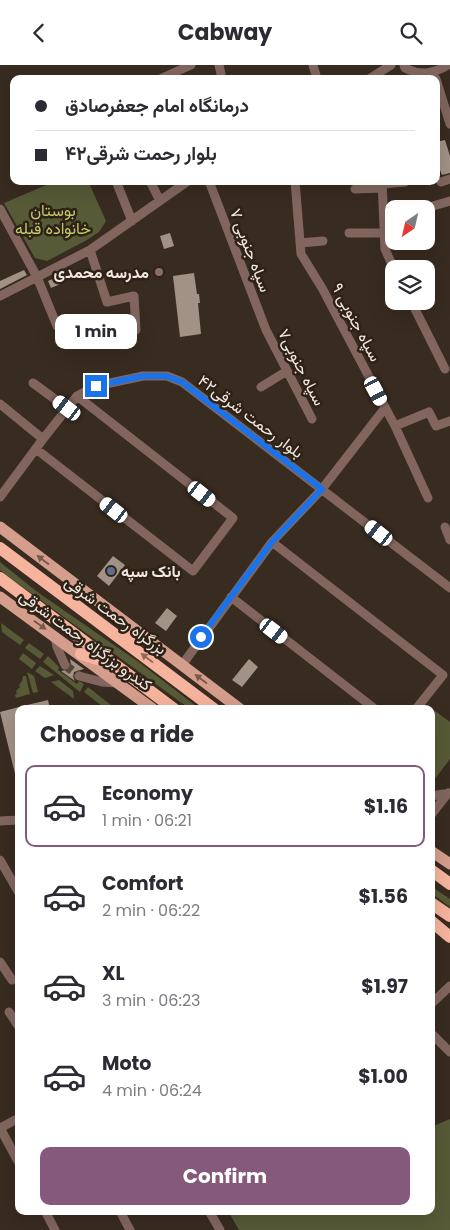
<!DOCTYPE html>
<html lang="en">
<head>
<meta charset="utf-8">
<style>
	body { margin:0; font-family:Poppins,Vazirmatn,sans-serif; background:#f7f7f7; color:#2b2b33; height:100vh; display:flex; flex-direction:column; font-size:19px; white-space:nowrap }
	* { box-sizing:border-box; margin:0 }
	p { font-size:16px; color:#7c7c81 }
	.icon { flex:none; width:28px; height:28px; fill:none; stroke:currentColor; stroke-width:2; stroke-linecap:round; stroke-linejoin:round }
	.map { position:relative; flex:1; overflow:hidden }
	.panel { position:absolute; left:15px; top:640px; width:420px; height:510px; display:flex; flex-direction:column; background:#fff; border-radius:10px; box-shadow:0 5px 20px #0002 }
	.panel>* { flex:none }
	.top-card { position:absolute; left:10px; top:10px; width:430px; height:110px; border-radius:10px; box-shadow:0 5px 20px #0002; display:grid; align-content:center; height:110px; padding:0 25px; background:#fff }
	.needle { width:32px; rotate:214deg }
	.controls { position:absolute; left:385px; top:135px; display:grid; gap:10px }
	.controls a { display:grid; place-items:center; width:50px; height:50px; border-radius:10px; background:#fff; box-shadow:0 5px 20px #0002; font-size:25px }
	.end { position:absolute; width:22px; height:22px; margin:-11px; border:6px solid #1a73e8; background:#fff; box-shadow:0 0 0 2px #fff }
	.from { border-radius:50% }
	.bubble { position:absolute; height:35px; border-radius:10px; background:#fff; box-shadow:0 5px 20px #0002; font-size:16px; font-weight:700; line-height:35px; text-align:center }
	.car { position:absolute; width:15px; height:30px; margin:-15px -8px; border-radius:6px; box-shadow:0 0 4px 1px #0007; background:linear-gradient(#fff 24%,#345 0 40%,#fff 0 76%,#345 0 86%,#fff 0) }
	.top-card b { display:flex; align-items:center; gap:18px; height:48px; font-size:19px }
	.top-card b+b { border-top:1px solid #e1e1e2 }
	.top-card i { width:12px; height:12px; background:#2b2b33 }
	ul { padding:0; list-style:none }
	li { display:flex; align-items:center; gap:15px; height:82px; margin:0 10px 8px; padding:0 15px; border:2px solid transparent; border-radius:10px }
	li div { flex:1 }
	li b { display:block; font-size:19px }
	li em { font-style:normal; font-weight:700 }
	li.selected { border-color:#85597c }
	li>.icon { width:45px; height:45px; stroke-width:1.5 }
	h2 { padding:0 25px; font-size:22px; line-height:60px }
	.button { display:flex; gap:10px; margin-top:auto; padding:10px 25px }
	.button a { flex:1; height:58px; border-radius:10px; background:#85597c; color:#fff; font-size:20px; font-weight:700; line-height:58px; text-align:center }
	header { display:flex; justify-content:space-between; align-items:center; height:65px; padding:0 25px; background:#fff; font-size:22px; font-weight:700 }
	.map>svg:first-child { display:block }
	.green { fill:#575a36 }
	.building { fill:#a29285 }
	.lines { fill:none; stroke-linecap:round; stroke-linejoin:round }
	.minor-tunnel { stroke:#54483d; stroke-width:9; stroke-dasharray:9 4.5; stroke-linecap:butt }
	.minor { stroke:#82665e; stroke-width:9 }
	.major { stroke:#d59d8b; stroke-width:11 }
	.highway { stroke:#f6b39d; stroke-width:12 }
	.oneway { fill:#79594b }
	.oneway2 { fill:#926a5a }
	.route { stroke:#1a73e8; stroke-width:6 }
	.education-dot { fill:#8d6e63; stroke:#2e2217; stroke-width:2 }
	.service-dot { fill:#5c6f8a; stroke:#2e2217; stroke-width:2 }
	.labels { text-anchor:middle; stroke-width:5; stroke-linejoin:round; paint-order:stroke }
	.park-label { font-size:16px; fill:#c2c86d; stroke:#2e2217 }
	.street-label { font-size:16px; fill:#f2e9e2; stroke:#2e2217 }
	.poi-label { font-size:16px; font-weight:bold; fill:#f2e9e2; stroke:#2e2217; text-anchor:end }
</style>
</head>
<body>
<header><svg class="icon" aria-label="back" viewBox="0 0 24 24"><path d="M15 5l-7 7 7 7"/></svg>Cabway<svg class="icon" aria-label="search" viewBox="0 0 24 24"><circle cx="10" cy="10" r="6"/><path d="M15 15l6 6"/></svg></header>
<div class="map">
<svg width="450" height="1165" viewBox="0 0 450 1165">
	<rect width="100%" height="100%" fill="#382b20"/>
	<path class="green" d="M56,116H88L106,156L99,167L85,176L47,196L35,193L4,138Z
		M0,497L36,526L140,598L200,644H190L9,512L0,505Z
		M1,558L24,575L20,580L2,567Z
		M29,578L44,589L40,594L25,583Z
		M23,588L36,598L32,604L19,594Z
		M48,591L59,602L58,605L77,619L79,616L84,619L80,627L43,597Z
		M40,601L54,610L45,613L35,606Z
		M27,607L34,611L38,627L33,628Z
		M23,611H26L30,629L16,633L15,630L17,629L16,626L20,622L19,620L22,616Z
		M59,615L73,626L74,634L51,617Z
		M88,622L116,644H106L84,627Z
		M435,646L450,657V694L431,719V650Z
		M431,821L450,834V842L431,828Z
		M450,1054V1165H239L228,1146H431V1062Z"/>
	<path class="building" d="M445,75L450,91V108L442,110L438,100L436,101V77Z
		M170,168L174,181L164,184L160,171Z
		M24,205L27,210L0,224V216Z
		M194,208L197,229H199L200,238H198L201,269L180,272L173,211Z
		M61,210L65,217L51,223L48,216Z
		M113,491L125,500L109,521L97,511Z
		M167,543L177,551L166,566L155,558Z
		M70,594L84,604L74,607L73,612L75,616L61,606L70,604L71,600Z
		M249,594L258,602L242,622L232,615Z
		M48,635L50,644H23V641Z
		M19,642V712L16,713L0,647Z"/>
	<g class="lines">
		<path class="minor-tunnel" d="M65,600L79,611"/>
		<path class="minor" d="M219,0L221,9
			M313,0L317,14
			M404,0L405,3C420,11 433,9 448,0
			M160,14L191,0
			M369,14L391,0
			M436,14L450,59
			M116,116L132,156
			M150,116L160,136
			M209,116L266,265L312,354
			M295,116L301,189L322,223L395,361L428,433
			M382,116L385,184L394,204
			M441,117L450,114
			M382,119L405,117
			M355,124L382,123
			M433,141L450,136
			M0,144L37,212L57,261
			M349,168H384
			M300,178L323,176
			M90,185L107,237L134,231L136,265
			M0,231L90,185L188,116
			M411,236L445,304
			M33,318L67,343
			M261,322L287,306
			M0,339L43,374
			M395,361L429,347L436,361L450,356
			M36,384L193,506L233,453L77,331
			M0,432L43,374L77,331L96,321L143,311H167L182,317L450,523
			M445,462L450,475
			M272,477L443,610L416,644
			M231,532L375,644
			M55,571L57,582L65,600
			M182,600L272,477L322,424L385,343
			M79,611L102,617L118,618
			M431,731L450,728
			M431,750L448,728
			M0,756L19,755
			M0,795L19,828
			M0,897L12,915
			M431,939L450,921
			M9,947L19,962
			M431,968L450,987
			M0,1063L19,1098
			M0,1063L19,1053
			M45,1146L55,1165
			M209,1146L220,1165
			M121,1148L130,1165"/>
		<path class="major" d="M0,462L240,644
			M0,532L153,644
			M431,786L450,799"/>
		<path class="highway" d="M0,483L214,644
			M0,513L174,644
			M119,571L146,574
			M81,589L107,597
			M431,805L450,819
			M431,838L450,851
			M431,856L450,872"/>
	</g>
	<defs><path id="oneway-solid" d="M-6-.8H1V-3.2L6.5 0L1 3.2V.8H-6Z" transform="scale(1.25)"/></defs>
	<g class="oneway">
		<use href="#oneway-solid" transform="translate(43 495) rotate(-143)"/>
		<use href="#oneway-solid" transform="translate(40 560) rotate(35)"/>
		<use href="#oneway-solid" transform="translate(201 614) rotate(-143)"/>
	</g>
	<use class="oneway2" href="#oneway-solid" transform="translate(147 593) rotate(-143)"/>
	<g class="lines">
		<path class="route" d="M96,321L143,311H166L182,317L322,424L272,477L201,572"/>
	</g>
	<circle class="education-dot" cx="159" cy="207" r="5"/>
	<circle class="service-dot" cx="111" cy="506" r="5"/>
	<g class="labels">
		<g class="park-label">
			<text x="53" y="151">بوستان<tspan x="53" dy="18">خانواده قبله</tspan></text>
		</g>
		<g class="street-label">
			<text transform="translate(251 185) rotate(69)" y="6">۷ سپاه جنوبی</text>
			<text transform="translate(357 257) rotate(62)" y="6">۹ سپاه جنوبی</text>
			<text transform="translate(302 302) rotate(63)" y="6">سپاه جنوبی۷</text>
			<text transform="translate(251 351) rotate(37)" y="6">بلوار رحمت شرقی۴۲</text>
			<text transform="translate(116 550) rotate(36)" y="6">بزرگراه رحمت شرقی</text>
			<text transform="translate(86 575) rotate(36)" y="6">کندرو بزرگراه رحمت شرقی</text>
		</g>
		<g class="poi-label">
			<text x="149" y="213">مدرسه محمدی</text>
			<text x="121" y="512" text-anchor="start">بانک سپه</text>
		</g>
	</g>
</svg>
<div class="controls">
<a><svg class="needle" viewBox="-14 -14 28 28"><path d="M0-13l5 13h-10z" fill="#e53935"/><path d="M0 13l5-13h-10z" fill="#7c7c81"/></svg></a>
<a><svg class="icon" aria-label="layers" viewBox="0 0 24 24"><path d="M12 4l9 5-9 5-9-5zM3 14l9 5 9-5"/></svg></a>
</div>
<i class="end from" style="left:201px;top:572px"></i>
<i class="end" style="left:96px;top:321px"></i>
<div class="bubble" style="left:55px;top:249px;width:82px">1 min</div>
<i class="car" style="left:376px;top:326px;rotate:152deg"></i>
<i class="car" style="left:67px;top:343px;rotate:307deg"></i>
<i class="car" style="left:202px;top:429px;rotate:128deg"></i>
<i class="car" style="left:114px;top:445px;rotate:308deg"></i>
<i class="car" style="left:379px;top:468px;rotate:308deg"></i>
<i class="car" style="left:274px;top:566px;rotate:127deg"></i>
<div class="top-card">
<b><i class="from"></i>درمانگاه امام جعفرصادق</b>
<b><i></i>بلوار رحمت شرقی۴۲</b>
</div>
<section class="panel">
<h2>Choose a ride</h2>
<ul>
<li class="selected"><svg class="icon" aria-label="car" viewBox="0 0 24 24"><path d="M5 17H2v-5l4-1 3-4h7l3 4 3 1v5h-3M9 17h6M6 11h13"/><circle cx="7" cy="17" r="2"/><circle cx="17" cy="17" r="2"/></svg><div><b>Economy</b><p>1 min · 06:21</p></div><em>$1.16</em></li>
<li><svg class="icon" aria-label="car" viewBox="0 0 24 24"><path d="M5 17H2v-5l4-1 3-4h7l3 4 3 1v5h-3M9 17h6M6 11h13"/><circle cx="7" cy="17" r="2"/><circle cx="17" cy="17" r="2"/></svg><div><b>Comfort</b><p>2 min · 06:22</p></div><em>$1.56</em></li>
<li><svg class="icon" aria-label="car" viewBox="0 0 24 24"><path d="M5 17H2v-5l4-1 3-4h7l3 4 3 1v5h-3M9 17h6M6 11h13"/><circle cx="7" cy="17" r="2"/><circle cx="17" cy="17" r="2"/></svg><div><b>XL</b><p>3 min · 06:23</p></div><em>$1.97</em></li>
<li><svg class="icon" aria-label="car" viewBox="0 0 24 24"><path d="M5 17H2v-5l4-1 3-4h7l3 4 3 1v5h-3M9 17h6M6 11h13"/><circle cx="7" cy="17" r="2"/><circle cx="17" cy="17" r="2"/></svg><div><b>Moto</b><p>4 min · 06:24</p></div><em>$1.00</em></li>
</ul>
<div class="button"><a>Confirm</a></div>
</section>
</div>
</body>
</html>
